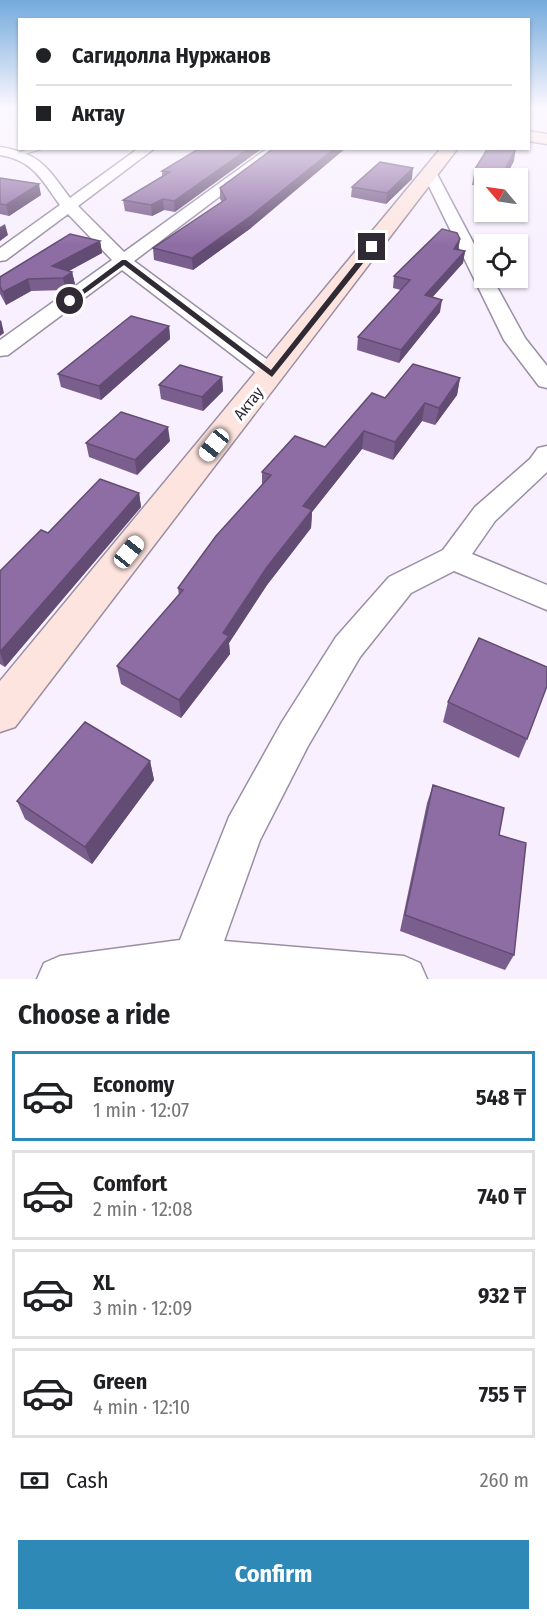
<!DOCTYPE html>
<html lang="en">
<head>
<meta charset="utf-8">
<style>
	body { margin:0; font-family:"Fira Sans Condensed",sans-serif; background:#f6f6f6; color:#202124; height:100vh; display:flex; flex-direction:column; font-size:22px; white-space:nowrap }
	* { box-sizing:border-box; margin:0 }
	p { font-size:20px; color:#757577 }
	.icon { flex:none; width:33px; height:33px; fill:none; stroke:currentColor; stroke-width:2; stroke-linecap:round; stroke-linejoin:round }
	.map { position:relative; height:979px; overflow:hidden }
	.sheet { display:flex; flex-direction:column; background:#fff; flex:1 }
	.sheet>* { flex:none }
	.banner { position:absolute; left:18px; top:18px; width:512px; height:132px; border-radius:0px; box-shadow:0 2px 4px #0004; display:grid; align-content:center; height:132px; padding:0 18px; background:#fff }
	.needle { width:39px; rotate:299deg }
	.controls { position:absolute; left:474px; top:168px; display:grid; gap:12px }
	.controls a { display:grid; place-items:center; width:54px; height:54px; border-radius:0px; background:#fff; box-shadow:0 2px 4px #0004; font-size:30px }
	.end { position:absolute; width:27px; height:27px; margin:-14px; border:8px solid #2f2a33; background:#fff; box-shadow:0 0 0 3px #fff }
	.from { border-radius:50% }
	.car { position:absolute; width:18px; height:36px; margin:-18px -9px; border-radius:8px; box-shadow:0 0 4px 2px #0007; background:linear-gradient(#fff 24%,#345 0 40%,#fff 0 76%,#345 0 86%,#fff 0) }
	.banner b { display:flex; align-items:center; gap:21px; height:57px; font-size:22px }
	.banner b+b { border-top:2px solid #e0e0e0 }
	.banner i { width:15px; height:15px; background:#202124 }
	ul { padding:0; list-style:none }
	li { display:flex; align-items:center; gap:18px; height:90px; margin:0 12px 9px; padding:0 6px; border:3px solid #e0e0e0; border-radius:0px }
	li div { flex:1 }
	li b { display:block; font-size:22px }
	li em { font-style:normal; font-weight:700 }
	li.selected { border-color:#2f89b6 }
	li>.icon { width:54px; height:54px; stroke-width:1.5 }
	h2 { padding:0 18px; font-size:27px; line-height:72px }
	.pay { display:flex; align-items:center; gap:15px; height:66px; padding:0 18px; font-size:22px }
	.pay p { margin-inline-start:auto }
	.primary-button { display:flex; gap:12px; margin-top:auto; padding:12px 18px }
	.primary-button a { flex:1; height:69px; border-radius:0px; background:#2f89b6; color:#fff; font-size:24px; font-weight:700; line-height:69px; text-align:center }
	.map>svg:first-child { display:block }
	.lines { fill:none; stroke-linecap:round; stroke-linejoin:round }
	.lane-casing { stroke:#9a8ea4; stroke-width:2 }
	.street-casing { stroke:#9a8ea4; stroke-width:3 }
	.secondary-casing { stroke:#9a8ea4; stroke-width:3 }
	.lane { fill:#fff; fill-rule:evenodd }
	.street { fill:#fff; fill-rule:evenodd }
	.secondary { fill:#fde4df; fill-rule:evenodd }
	.wall { fill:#7a5e8d }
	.shaded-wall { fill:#634c73 }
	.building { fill:#8e6da4; stroke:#634c73; stroke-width:1.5 }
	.route { fill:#2f2a33 }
	.labels { text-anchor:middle; stroke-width:6; stroke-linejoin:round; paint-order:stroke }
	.street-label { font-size:16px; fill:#2f2a33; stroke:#fff }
</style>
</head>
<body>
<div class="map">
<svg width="547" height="979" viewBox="0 0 547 979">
	<rect width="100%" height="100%" fill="#f8f0fe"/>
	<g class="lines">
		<defs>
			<path id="lane" d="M32,148H46L17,156L14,154Z"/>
			<path id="street" d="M0,147C41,154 46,166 70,198L139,148H155L78,206L124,252L268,148H284L134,261L280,369L283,374L280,379L272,381L264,379L122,270L8,355L0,356V340L112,260L68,214L6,260L0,261V248L60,205C41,179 34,161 0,155Z
				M430,170L437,174L484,263V278H492L525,338L547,366V388L539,386L504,340L423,174Z
				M547,446V472L495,521L472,554L547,585V610L454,571L411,593L360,657L308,746L260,840L224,941L404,956L420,963L427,979H37L44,963L60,956L180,940L229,817L282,722L336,637L389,577L443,550L475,507L530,459L538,448Z"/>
			<path id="secondary" d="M528,131L547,134V144L528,141Z
				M441,148H458L15,727L0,732V681Z"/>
		</defs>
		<use href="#lane" class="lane-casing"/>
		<use href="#street" class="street-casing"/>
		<use href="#secondary" class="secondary-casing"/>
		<use href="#lane" class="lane"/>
		<use href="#street" class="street"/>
		<use href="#secondary" class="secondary"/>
	</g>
	<path class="wall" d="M200,148L175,212L164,210L152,216L125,211L123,200L162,176V171Z
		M514,161L505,178H484V186L472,185L475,169Z
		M0,178L41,195L9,216L0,214Z
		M412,179L386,204L351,197L352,187Z
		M220,188L251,228L193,270L154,260L153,248L222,202L220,199Z
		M460,239L458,250L465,251L463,263L432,297L440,312L399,363L357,350L358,337L401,290L393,288L394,276Z
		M100,241L102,253L69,271L72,272L75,284L66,290L31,291L6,305L0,294V277Z
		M169,326L170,339L101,400L61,387L58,374Z
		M222,377L223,391L203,411L161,399L159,385Z
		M460,378L457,395L435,425L422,421L393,460L362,449L312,512L311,528L267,585L229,643L230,654L181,718L121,684L117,666L179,596L178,588L262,485V472L325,447L385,398Z
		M170,441L137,475L89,457L86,443Z
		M139,493L141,507L5,667L0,664V571L48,533Z
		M448,702L527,739L519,758L443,722Z
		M150,761L154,780L92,864L25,819L17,801Z
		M433,785L499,835L514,955L505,970L400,931L427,803Z"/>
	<path class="shaded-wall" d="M249,148H263L175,212L174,201Z
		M335,148H346L251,228L193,270L192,258Z
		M516,148L514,161L505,178H502L503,173Z
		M413,168L412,179L386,204L387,193Z
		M39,184L41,195L9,216L6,205Z
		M163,199L164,210L152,216L151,205Z
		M5,224L8,235L0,241V227Z
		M460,239L458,251L454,249Z
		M100,241L102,253L54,279L52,266Z
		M465,251L463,263L423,308L425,295Z
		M72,272L75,284L66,290L63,278Z
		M28,279L31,291L6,305L3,292Z
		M442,300L440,312L399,363L401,350Z
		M1,320L4,333L0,336V321Z
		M169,326L170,339L101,400L99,386Z
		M222,377L223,391L203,411L202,397Z
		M460,378L457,395L435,425L439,408Z
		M425,403L422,421L393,460L395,442Z
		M168,427L170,441L137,475L135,460Z
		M364,431L362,449L312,512L311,528L267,585L229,643L230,654L181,718L179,700L223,633L303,506Z
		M139,493L141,507L5,667L0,652Z
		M150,761L154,780L92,864L85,847Z"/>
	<path class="building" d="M200,148H249L174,201L163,199L151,205L123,200L170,172L162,171Z
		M274,148H335L251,216L192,258L153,248L226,199L220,188Z
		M488,148H516L503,173L475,169Z
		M380,162L413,168L387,193L352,187Z
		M0,178L39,184L6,205L0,204Z
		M442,229L457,233L460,239L454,249L465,251L425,295L442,300L401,350L358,337L410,280L394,276Z
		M70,234L100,241L52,266L72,272L63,278L28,279L3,292L0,287V277Z
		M131,316L169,326L99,386L58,374Z
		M413,364L460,378L439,408L425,403L395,442L364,431L303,506L312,510L267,567L223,633L229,636L179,700L117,666L183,590L178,588L216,536L271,475L262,472L295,436L325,447L372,393L385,398Z
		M180,365L222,377L202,397L159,385Z
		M121,412L168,427L135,460L86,443Z
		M100,479L139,493L0,652V571L41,530L48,533Z
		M479,638L547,667V686L527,739L448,702Z
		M85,722L150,761L85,847L17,801Z
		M433,785L504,808L499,835L526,843L514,955L405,915Z"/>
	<linearGradient id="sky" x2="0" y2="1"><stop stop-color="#74aadc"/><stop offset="0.44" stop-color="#fcf8ff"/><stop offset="1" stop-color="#fcf8ff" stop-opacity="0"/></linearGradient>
	<rect width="547" height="245" fill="url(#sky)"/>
	<path class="route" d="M370,245L376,247L272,377L124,265L73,302L67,301L122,260H126L271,370Z"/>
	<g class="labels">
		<g class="street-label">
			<text transform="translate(248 403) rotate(-51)" y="6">Актау</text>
		</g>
	</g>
</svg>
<div class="controls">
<a><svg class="needle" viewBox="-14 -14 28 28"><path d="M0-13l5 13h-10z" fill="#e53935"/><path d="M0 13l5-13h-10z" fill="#757577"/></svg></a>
<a><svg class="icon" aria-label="locate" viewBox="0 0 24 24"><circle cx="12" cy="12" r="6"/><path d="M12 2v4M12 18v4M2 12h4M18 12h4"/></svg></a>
</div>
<i class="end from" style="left:70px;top:301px"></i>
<i class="end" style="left:372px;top:247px"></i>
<i class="car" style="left:214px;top:445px;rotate:219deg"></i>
<i class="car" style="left:129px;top:552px;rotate:39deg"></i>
<div class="banner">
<b><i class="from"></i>Сагидолла Нуржанов</b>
<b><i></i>Актау</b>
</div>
</div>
<section class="sheet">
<h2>Choose a ride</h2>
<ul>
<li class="selected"><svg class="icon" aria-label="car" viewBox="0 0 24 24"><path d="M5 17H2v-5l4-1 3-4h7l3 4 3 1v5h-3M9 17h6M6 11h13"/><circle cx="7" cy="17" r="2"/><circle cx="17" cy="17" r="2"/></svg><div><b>Economy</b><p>1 min · 12:07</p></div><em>548 ₸</em></li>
<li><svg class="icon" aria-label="car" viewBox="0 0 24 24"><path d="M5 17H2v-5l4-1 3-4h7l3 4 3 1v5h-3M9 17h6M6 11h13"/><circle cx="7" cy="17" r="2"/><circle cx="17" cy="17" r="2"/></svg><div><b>Comfort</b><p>2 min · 12:08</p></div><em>740 ₸</em></li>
<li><svg class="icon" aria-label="car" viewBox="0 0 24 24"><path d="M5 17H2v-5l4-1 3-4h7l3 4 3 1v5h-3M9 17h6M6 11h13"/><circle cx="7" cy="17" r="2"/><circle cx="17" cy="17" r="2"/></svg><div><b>XL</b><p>3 min · 12:09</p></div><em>932 ₸</em></li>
<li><svg class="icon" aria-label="car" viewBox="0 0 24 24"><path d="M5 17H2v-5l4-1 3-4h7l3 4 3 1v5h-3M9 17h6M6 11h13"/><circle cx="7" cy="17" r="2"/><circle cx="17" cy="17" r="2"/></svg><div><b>Green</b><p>4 min · 12:10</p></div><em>755 ₸</em></li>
</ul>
<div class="pay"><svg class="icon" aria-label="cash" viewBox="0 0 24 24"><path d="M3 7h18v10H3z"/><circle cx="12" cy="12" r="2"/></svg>Cash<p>260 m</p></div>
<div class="primary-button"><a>Confirm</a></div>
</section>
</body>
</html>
